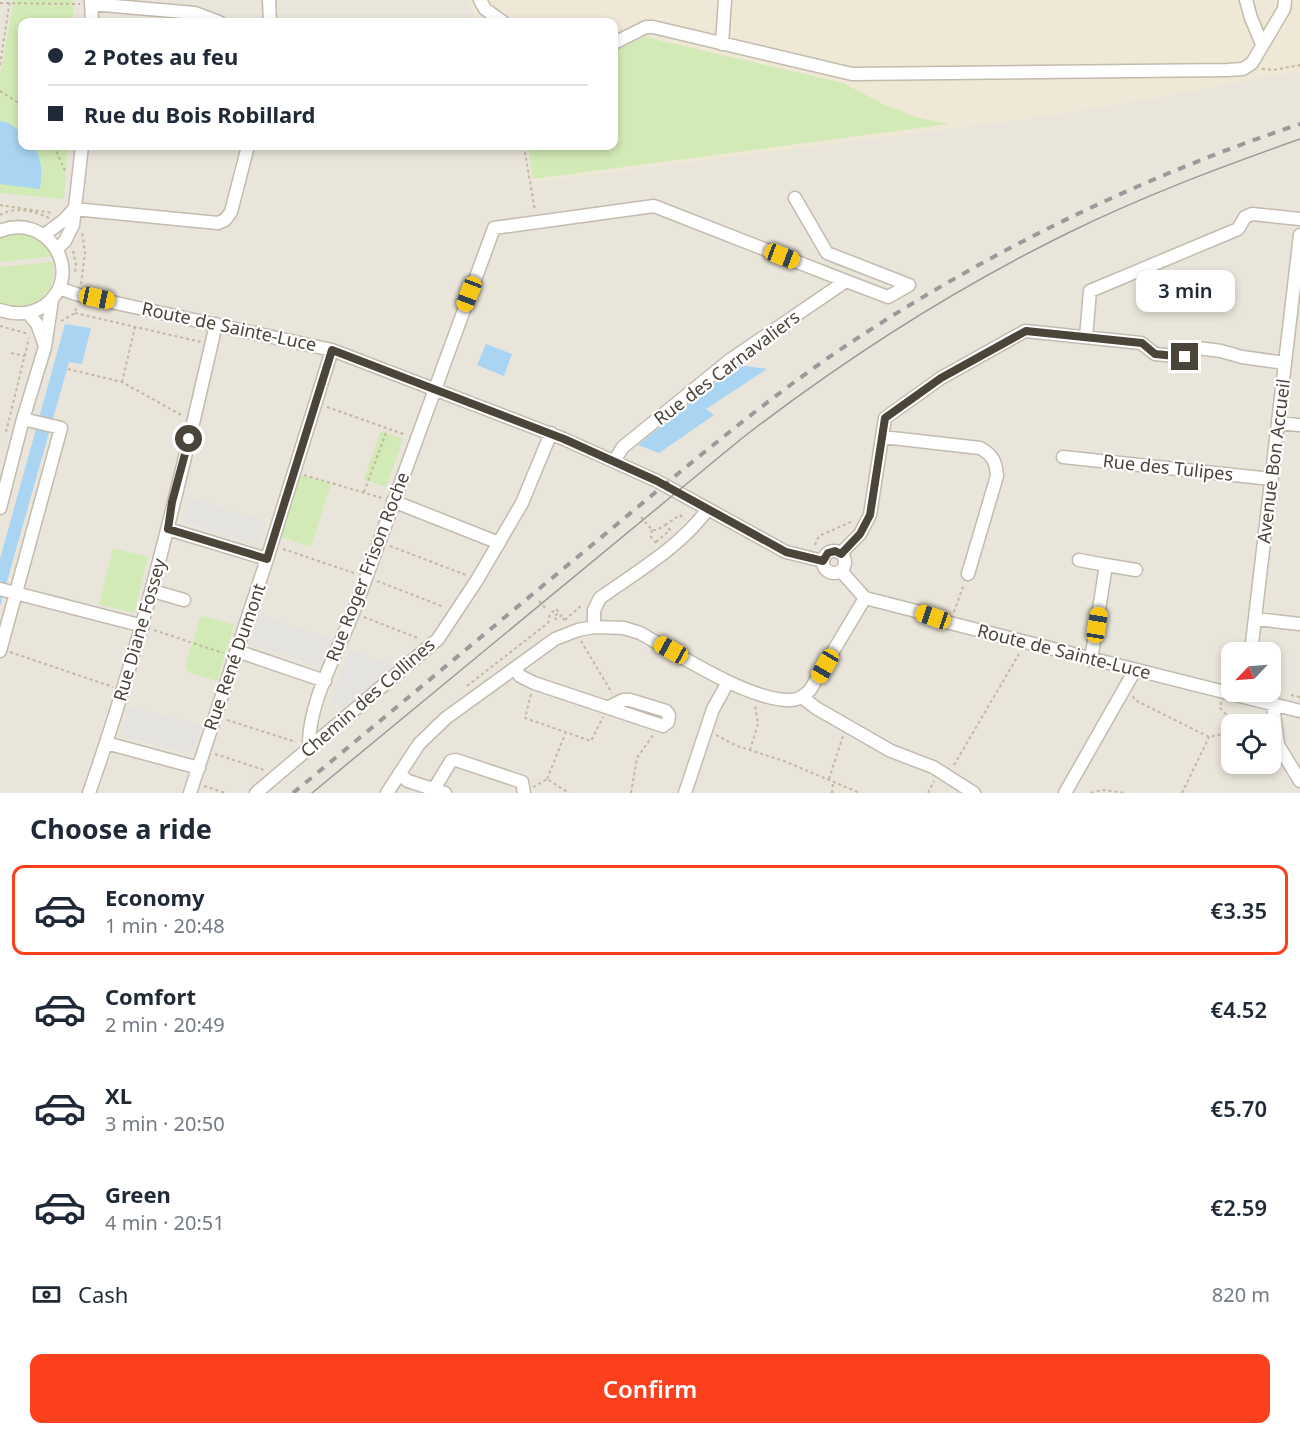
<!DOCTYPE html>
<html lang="en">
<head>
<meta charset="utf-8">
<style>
	body { margin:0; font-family:"Noto Sans",sans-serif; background:#f6f6f7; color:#1f2937; height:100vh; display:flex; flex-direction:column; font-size:22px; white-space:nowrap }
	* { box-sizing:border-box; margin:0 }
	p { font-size:20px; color:#747a83 }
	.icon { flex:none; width:33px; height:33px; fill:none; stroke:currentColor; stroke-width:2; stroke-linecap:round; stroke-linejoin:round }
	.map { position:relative; height:793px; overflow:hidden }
	.drawer { display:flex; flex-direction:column; background:#fff; flex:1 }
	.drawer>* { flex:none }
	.top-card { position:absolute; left:18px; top:18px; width:600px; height:132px; border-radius:12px; box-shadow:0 3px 9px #0003; display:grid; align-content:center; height:132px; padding:0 30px; background:#fff }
	.needle { width:39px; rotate:245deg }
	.fabs { position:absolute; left:1221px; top:642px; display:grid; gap:12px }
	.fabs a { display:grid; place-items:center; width:60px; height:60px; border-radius:12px; background:#fff; box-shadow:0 3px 9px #0003; font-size:30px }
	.end { position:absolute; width:27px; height:27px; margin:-14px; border:8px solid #4b4439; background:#fff; box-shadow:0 0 0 3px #fff }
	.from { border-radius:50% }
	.bubble { position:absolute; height:42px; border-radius:12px; background:#fff; box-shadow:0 3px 9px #0003; font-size:20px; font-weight:600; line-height:42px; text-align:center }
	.car { position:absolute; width:18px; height:36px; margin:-18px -9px; border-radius:8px; box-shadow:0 0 4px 2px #0007; background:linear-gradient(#f5c518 24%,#345 0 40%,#f5c518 0 76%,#345 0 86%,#f5c518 0) }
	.top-card b { display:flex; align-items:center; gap:21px; height:57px; font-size:22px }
	.top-card b+b { border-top:2px solid #e0e1e3 }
	.top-card i { width:15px; height:15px; background:#1f2937 }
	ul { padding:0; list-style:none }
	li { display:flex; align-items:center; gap:18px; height:90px; margin:0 12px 9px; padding:0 18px; border:3px solid transparent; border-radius:12px }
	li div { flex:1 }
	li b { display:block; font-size:22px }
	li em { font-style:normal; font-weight:600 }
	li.selected { border-color:#fc3f1d }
	li>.icon { width:54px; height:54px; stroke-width:1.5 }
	h2 { padding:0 30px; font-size:27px; line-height:72px }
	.pay { display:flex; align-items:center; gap:15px; height:66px; padding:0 30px; font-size:22px }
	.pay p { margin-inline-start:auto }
	.action { display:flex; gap:12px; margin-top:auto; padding:12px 30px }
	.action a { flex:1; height:69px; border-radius:12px; background:#fc3f1d; color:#fff; font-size:24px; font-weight:600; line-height:69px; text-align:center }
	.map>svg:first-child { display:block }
	.residential { fill:#eae5da; fill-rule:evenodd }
	.education { fill:#efe8d6 }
	.green { fill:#d2eab5 }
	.parking { fill:#e5e3e0 }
	.water { fill:#a9d4f2 }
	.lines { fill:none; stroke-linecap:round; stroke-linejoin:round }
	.minor-casing { stroke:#c2bbae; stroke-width:15 }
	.path { stroke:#c4b79f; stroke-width:2; stroke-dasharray:3 3; stroke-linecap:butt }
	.minor { stroke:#fff; stroke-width:12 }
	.tram { stroke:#9a9a9a; stroke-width:1.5 }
	.rail { stroke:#9a9a9a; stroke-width:4; stroke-dasharray:8 8; stroke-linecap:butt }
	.route { stroke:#4b4439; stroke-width:8 }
	.labels { text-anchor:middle; stroke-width:4.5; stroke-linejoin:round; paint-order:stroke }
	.street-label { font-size:18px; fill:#4b4439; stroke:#fff }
</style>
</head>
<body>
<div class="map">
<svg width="1300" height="793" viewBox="0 0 1300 793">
	<rect width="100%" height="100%" fill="#f6f3ec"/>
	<path class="residential" d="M0,0H1300V793H0ZM22,22H614V146H22ZM1232,652H1270V692H1232ZM1232,724H1270V764H1232Z"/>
	<path class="education" d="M469,0H1300V71L1116,105L1025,119L533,182L528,146H614V22H475Z"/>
	<path class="green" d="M14,0H73V22H22V146H68L64,199L0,193V75Z
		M645,37L843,83L883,104L919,118L949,124L533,179L528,146H614V51Z
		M13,234C31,233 44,241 52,256L0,262V238Z
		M53,262C59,294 29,316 0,302V267Z
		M381,431L403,439L386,487L364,479Z
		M301,475L331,484L311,547L281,537Z
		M113,548L148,557L134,613L99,604Z
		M205,616L234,625L217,681L188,672L185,667L200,618Z"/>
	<path class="parking" d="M189,498L266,521L259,544L182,521Z
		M258,615L332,639L322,667L249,643Z
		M350,649L395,666L345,709L330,703Z
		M129,707L202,725L193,753L121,736Z"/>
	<path class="water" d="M0,121L9,123L22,133V146H33C43,159 42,172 40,189L0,184Z
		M65,324L91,328L82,364L69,362L0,606V559Z
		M486,344L512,354L504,376L477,365Z
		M737,365L767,369L706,409L714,415L659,453L638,445Z"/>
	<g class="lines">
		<defs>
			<path id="minor" d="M91,0L92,22
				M269,0L270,22
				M480,0L485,9L503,22
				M1246,0L1251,18L1262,44
				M91,4L195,13L219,22
				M614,43L646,27H653L852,74L1227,70L1243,69L1252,63L1284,9L1285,0
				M722,44L725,0
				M74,209L218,223L225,220L231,212L248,146
				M0,231C48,211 87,275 44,306C30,315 15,315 0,310
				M44,235L64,220L74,209
				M57,249L65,241L73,225L82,146
				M59,288L79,295L332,350L564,439L657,481L786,552L823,561
				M28,313L37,324L45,346
				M1086,337L1090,291L1238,229L1245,217L1252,214L1300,219
				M1278,423L1300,425
				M883,437L980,448C993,455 996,462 997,476L968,574
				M1063,457L1272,479
				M614,461L623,447L730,360L846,281L888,297L909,285L827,253L795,198
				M393,501L499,543
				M0,508L23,419L45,347L52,300
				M168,529L267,559
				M823 562a11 11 0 1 1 22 0a11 11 0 1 1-22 0Z
				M841,553L860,534L870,515L885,418L941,378L1025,331L1141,343L1155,354L1185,357L1198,348L1221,351L1242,357L1285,363
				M1079,560L1106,565L1091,660
				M1106,565L1136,570
				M841,571L865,598L916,611L950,623L1300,711
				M0,589L143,626
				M153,591L184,600
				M1256,619L1300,624
				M594,627V610L600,598C638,571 680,547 708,509
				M0,651L61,428L23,419
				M237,651L325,681
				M1251,652L1300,235
				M515,668L520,676L534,683L663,726L668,722L669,715L666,711L630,700H623L609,707
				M802,697L816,708L891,751L933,767L974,793
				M1273,705L1278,745L1300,781
				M106,743L199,768
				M309,749C307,703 339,650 355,608C401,481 447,354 494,228L654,206L846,281
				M399,774L408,781L445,793
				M434,789L451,761L456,760L522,782L524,793
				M89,793C143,640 180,482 216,324
				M190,793L267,559L332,350
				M256,793L438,639L477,580L522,503L551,433
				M387,793L419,744L446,718L555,639L578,630L594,627L624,628L640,633C676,653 751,702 791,700C799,700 805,695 810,690L865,598
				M685,793L713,709L728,682
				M1065,793L1135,670"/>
		</defs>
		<use href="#minor" class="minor-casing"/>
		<path class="path" d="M0,3L80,4
			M0,65L10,0
			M1262,69L1273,70L1300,65
			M0,91L22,105
			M54,146L66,173
			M524,146L535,211
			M0,205L52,213
			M0,215C15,206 34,211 49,218
			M73,251L76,264L75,272
			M81,284L85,253L82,231
			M75,313L201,342
			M61,321L75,313L76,308
			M0,326L29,334
			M11,353L25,356
			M68,369L122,382L183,416
			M122,382L135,327
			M327,407L406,435
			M6,432L29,338
			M304,475L382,498
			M364,492L387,430
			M641,517L652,530H657L665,525L670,530L656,542
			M665,525L680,515L685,519
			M652,530L651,537L656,543
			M815,545L819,536L853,521
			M390,546L466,575
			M283,549L354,573
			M377,581L444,607
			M539,601L547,610
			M954,612L964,584
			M364,617L420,639
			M565,620L583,604
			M154,630L223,653
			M581,641L612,693
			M10,652L113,687
			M467,686L548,623L550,614L556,609L559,612L554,617L556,619L562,615L565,622
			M531,694L525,718L591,741L603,717
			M1291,695L1300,697
			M1133,696L1135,700L1209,737L1232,732
			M1221,702L1220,708L1236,724
			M227,720L296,742
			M716,735L737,746L784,761L860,793
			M750,750L758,724L755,705
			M215,754L264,770
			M954,765L1019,654
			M547,779L566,732
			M829,779L843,736
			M204,786L225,793
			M533,787L547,779L569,793
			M631,793L637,758L653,735
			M832,793L833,781
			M928,793L934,781
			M1091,793L1102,790L1126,793
			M1182,793L1209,737"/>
		<use href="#minor" class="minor"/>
		<path class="tram" d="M312,793L741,439C843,360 952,290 1068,233C1143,196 1221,167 1300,139"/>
		<path class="rail" d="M293,793C397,707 500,621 604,535C684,469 763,401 850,343C989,251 1141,177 1300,124"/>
	</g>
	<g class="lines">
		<path class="route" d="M189,439L172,502L168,529L267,559L332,350L564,439L657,481L786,552L823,561L828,553L835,551L841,554L860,534L870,515L885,418L941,378L1026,331L1142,343L1155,354L1185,357"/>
	</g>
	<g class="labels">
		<g class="street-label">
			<text transform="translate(229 327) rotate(12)" y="6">Route de Sainte-Luce</text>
			<text transform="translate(727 368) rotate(-37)" y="6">Rue des Carnavaliers</text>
			<text transform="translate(1274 461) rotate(-83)" y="6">Avenue Bon Accueil</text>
			<text transform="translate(1168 468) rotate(6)" y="6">Rue des Tulipes</text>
			<text transform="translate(368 567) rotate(-69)" y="6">Rue Roger Frison Roche</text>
			<text transform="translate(140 630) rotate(-74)" y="6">Rue Diane Fossey</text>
			<text transform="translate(1064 652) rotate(14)" y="6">Route de Sainte-Luce</text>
			<text transform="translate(235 657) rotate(-71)" y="6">Rue René Dumont</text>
			<text transform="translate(368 698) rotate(-41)" y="6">Chemin des Collines</text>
		</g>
	</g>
</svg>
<div class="fabs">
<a><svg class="needle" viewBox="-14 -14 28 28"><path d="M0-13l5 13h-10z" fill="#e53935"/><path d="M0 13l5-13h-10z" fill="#747a83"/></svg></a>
<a><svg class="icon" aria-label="locate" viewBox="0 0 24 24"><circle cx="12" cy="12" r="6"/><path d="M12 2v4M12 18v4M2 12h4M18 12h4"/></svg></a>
</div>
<i class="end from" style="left:189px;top:439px"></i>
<i class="end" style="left:1185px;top:357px"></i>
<div class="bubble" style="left:1136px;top:270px;width:99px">3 min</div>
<i class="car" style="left:782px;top:256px;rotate:111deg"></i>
<i class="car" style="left:469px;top:294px;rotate:201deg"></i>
<i class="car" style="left:97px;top:298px;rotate:102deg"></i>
<i class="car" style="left:933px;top:617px;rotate:289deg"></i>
<i class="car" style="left:1097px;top:625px;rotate:9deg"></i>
<i class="car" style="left:671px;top:650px;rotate:299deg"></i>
<i class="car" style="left:825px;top:666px;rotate:210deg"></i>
<div class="top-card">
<b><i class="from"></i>2 Potes au feu</b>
<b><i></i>Rue du Bois Robillard</b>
</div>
</div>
<section class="drawer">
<h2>Choose a ride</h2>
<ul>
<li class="selected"><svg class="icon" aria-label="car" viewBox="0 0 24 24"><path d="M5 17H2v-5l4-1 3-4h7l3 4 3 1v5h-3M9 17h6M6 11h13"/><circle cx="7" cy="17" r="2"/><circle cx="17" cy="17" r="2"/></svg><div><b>Economy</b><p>1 min · 20:48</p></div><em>€3.35</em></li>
<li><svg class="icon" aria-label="car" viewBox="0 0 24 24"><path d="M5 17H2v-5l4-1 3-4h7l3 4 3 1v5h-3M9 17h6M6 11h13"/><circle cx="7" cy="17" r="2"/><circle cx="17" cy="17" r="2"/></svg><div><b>Comfort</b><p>2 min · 20:49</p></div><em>€4.52</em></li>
<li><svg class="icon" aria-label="car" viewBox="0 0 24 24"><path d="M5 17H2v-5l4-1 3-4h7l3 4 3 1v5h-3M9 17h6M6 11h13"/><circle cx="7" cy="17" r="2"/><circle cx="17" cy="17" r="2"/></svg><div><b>XL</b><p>3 min · 20:50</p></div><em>€5.70</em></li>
<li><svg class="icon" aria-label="car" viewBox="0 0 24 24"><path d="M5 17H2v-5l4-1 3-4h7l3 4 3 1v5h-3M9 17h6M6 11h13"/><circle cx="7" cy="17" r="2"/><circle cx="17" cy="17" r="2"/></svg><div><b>Green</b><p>4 min · 20:51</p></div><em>€2.59</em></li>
</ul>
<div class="pay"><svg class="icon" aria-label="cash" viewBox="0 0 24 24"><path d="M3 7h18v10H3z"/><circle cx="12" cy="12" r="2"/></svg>Cash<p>820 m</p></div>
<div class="action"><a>Confirm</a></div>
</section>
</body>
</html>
